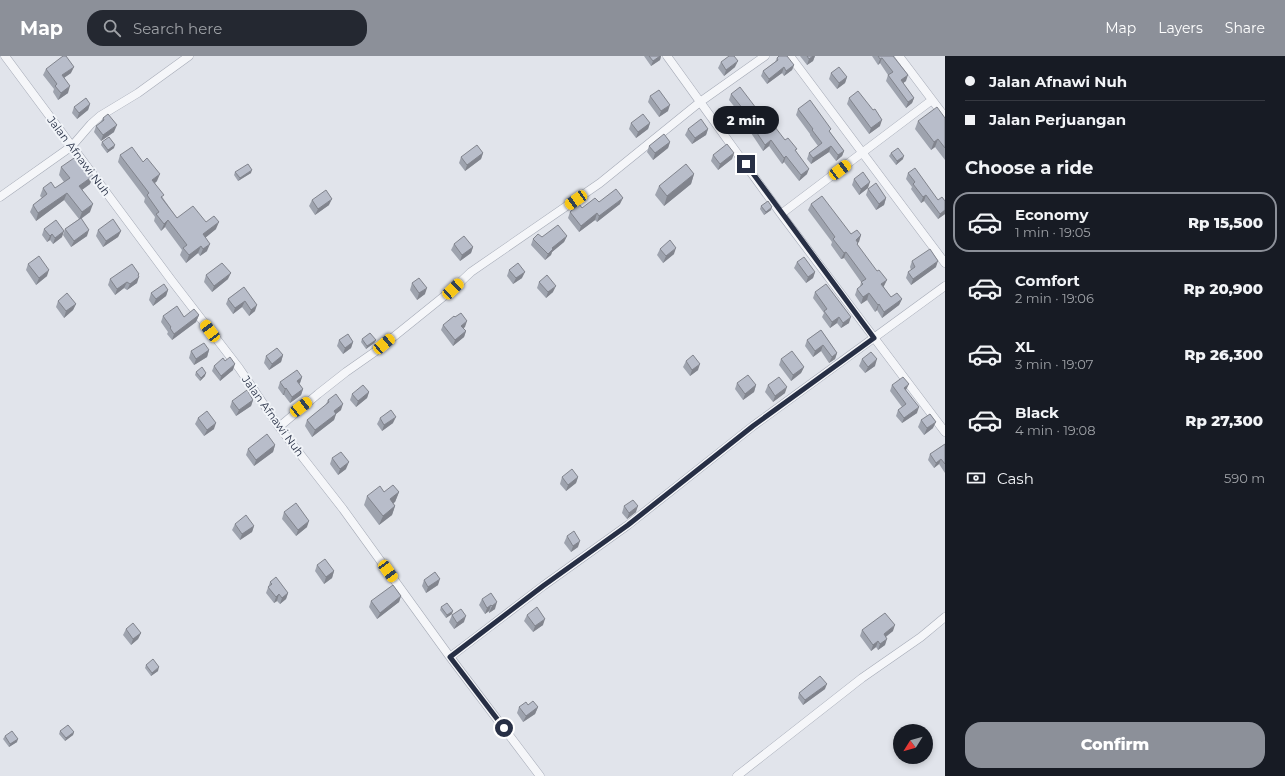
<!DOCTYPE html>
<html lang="en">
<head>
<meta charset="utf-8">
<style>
	body { margin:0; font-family:Montserrat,sans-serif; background:#242831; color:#f1f3f6; height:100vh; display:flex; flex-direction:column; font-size:15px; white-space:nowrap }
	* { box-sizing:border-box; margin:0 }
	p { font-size:13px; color:#9ea1a6 }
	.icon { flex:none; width:22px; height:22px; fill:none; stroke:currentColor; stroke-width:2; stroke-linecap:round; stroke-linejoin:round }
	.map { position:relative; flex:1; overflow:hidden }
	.sheet { display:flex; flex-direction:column; background:#171b24; width:340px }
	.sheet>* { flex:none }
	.hud { display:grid; align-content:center; height:88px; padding:0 20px; background:#171b24 }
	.needle { width:26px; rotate:233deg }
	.controls { position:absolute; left:893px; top:668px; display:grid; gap:8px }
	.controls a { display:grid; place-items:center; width:40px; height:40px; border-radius:50%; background:#171b24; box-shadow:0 2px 6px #0003; font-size:20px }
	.end { position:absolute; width:18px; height:18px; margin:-9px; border:5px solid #272f45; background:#fff; box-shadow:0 0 0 2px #fff }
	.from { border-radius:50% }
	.bubble { position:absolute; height:28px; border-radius:14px; background:#171b24; box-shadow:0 2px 6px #0003; font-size:13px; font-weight:800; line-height:28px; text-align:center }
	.car { position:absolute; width:12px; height:24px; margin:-12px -6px; border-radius:5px; box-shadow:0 0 3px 1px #0007; background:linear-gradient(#f5c518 24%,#345 0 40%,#f5c518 0 76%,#345 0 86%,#f5c518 0) }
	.hud b { display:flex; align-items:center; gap:14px; height:38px; font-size:15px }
	.hud b+b { border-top:1px solid #363941 }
	.hud i { width:10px; height:10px; background:#f1f3f6 }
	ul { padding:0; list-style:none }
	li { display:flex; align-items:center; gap:12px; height:60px; margin:0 8px 6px; padding:0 12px; border:2px solid transparent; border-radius:16px }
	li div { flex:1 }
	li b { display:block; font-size:15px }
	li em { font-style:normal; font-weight:800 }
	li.active { border-color:#8c9099 }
	li>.icon { width:36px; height:36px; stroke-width:1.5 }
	h2 { padding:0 20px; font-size:18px; line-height:48px }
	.pay { display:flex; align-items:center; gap:10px; height:44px; padding:0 20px; font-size:15px }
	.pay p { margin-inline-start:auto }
	.cta { display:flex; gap:8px; margin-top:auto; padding:8px 20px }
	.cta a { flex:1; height:46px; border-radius:16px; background:#8c9099; color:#fff; font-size:16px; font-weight:800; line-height:46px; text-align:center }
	header { display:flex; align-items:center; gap:24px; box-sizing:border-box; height:56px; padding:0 20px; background:#8c9099; color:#fff }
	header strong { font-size:19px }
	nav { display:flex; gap:22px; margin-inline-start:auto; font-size:14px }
	.search { width:280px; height:36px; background:#242831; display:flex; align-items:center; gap:10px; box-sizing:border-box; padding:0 14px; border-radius:16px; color:#9ea1a6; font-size:15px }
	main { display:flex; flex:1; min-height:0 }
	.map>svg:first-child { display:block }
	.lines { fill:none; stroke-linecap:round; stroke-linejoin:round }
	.street-casing { stroke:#a5aab6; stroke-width:9 }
	.street { stroke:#f5f6f9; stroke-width:8 }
	.wall { fill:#9ea3ae }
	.shaded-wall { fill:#81848d }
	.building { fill:#b8bdca; stroke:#81848d }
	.route { stroke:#272f45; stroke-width:5 }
	.labels { text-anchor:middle; stroke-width:4; stroke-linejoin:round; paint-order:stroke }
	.street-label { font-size:11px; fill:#272f45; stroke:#f1f4f8 }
</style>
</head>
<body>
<header>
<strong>Map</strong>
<div class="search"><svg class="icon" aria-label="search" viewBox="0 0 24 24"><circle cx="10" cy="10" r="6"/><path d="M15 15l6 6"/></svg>Search here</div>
<nav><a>Map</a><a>Layers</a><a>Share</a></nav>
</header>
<main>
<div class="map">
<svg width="945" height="720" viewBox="0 0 945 720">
	<rect width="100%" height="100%" fill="#e1e4eb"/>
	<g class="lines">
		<defs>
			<path id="street" d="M5,0L172,225L239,312L279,371L343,453L450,601L540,720
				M667,0L781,158L945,376
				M790,0L945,207
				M899,0L945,61
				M0,141L72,90L91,68L100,60L138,37L189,0
				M781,158L932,44
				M279,371L318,338L346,316L376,295L453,233L471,216L600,127L700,46L765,0
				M450,601L543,530L628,469L753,370L945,230
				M737,720L862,622L921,581L945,561"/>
		</defs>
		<use href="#street" class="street-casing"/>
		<use href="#street" class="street"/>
	</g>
	<path class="wall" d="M644,0H661L660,4L651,10Z
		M800,0H815L813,5L807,9Z
		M872,0H893L906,25L903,27L914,42L912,47L906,52L886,25L888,19L880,7L878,9Z
		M777,2L794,9L792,14L784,20L782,17L767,28L761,20L763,15L775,6Z
		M721,6L735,11L724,20L718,12Z
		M46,13L71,17L64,22L68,37L58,44L53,36L54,33L43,19Z
		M831,17L847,21L845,27L837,33L829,23Z
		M731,38L772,73L796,95L807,118L799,125L784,106L782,108L769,90L763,95L751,77L752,73L729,44Z
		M650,40L668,55L659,61L648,46Z
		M849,42L880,70L869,78L847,48Z
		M90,48L88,54L77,63L72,57L74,51Z
		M798,53L830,76L844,95L842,100L836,105L829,96L811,108L807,103L809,97L818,90L810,79V78L796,59Z
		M103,62L114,76L101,85L94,76L96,70L101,66Z
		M945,62V104L935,91L931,94L915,73L918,65Z
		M631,67H650L648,73L636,82L629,73Z
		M688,73H708L706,79L692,88L685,79Z
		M102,86L114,92L107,97L101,89Z
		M670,86L668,92L653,104L647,96L649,90Z
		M483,97L481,103L465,115L459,107L461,101Z
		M734,97L732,103L718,114L711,105L713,99Z
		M891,97L903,103L896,109L889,100Z
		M120,99L157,125L155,127L163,142L177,162L206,166L216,173L205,182L207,195L200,200L198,197L186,207L180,199L182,194L165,171L161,175L154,165L155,161L144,146L145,142L118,106Z
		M61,111L93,120L90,128L82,134L90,156L81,163L87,180L71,191L63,179L65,173L79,163L64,144L36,165L30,156L33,149L42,142L40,140L43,132H55L64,126L59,119Z
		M235,116L251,117L238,125L234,119Z
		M908,117L938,144L945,145V158L938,163L924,145L921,147L911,133L912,131L906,123Z
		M694,118L691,128L664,150L655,139L659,130Z
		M854,123L868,132L859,139L852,129Z
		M868,133L886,142L884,149L876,154L866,139Z
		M312,144L329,149L315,159L309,150Z
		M599,146L620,148L597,166L595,164L579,176L568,162L570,156Z
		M811,148L851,178L861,179L857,188L884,230V231L891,241L902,243L899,249L882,262L877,254L875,256L867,244L861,248L855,239L857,233L860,231L861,226L844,202L841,203L831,189L832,186L808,154Z
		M761,150L771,154L764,159L760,153Z
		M44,173L62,181L53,188L50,184L47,186L42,179Z
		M98,174L121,175L118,181L103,191L96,180Z
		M567,180L564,186L552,196L551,199L545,204L531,189L533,183L542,181Z
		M454,188L473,191L471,197L460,205L451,194Z
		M660,193L674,198L663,207L657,199Z
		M912,205L936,211L911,229L906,222L908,216L911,214L910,211Z
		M797,206L815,216L813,222L806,227L794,212Z
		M28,208L47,220L36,229L26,214Z
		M509,214L522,222L513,228L507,220Z
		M138,219L137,227L127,234L124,232L115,239L108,229L110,223Z
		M206,219L228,223L212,236L204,226Z
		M539,226L553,236L546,242L537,232Z
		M412,227L425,238L417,244L410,234Z
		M244,231L255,255L249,260L242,251L233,258L226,248L228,243Z
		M168,234L166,240L153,250L149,244L151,237Z
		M815,236L849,267L841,272L837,267L830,272L822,261L824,257L813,242Z
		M58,245L76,248L73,254L64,262L56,251Z
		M199,259L196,266L172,284L167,278L168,276L161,266L163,260L184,261Z
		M443,269L465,271L463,272L466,275L464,281L453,290L441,274Z
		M821,274L837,297L835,303L829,307L821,295L813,301L805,290L807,284Z
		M362,283L376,284L374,287L366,293L361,286Z
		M339,284L353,286L351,292L343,298L337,290Z
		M209,294L207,301L194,309L189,302L191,295Z
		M283,299L281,306L269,314L264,307L266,300Z
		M781,303L804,311L801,317L791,325L779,309Z
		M862,303L875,310L865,317L859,310Z
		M686,305L698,314L690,320L683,311Z
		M214,310L233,314L220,325L212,315Z
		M196,316L205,320L200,325L195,319Z
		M302,321L300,327L299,328L303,333L301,339L290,347L284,339H283L278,332L280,326Z
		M737,327L756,329L754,336L743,344L735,333Z
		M768,329L785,337L773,346L765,336Z
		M892,329L906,334L917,357L902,367L896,360L898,354L902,351L890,335Z
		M369,336L367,342L356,351L350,344L352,338Z
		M253,344L251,350L236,360L230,351L232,345Z
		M328,344L341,354L336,358L334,364L312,381L305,370L307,364L325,350Z
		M198,362L214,373L204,380L195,368Z
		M380,362L393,367L382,375L377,368Z
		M921,364L933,372L924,379L918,371Z
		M945,388V417L939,408L934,412L928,404L930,398Z
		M275,389L273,396L254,410L246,399L248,393Z
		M332,402L346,413L338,419L330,408Z
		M562,421H578L576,427L566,435L560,428Z
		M384,436H399L395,446L393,447L395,450L392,459L379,469L364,449L367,440Z
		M624,450L636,456L627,463L622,457Z
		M284,456L307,471L296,480L282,463Z
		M235,468L254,470L252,476L240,484L232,474Z
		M567,480L578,491L571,496L564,487Z
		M317,509L334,515L332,522L324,528L315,515Z
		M424,524L438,529L426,537L422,530Z
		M270,526L288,537L286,543L280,548L277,545L274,547L266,537Z
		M401,540L399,546L377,563L369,551L371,545Z
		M482,543L495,553L489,557V555L485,558L479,549Z
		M441,551L452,558L446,562L440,554Z
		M452,559L464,566L454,573L449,566Z
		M527,559L543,569L533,576L524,565Z
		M126,573L141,577L138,583L131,589L123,579Z
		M862,574L893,575L886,581L885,589L878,594L876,591L871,595L860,580Z
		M146,609L158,615L151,620L145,612Z
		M825,633L803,649L798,642L799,637Z
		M528,649L538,651L535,658L523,666L517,657L519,651Z
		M60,675L74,676L73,679L65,685L59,678Z
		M5,680L17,686L9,691L3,683Z"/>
	<path class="shaded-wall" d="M660,0H661L660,4L651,10L653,5Z
		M813,0H815L813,5L807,9L809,3Z
		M882,2L880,7L878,9L880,3Z
		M738,5L735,11L724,20L726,14Z
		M794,9L792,14L784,20L786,15Z
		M74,11L71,17L59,25L62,19Z
		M784,11L782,17L767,28L769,23Z
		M908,19L906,25L899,30L901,24Z
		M847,21L845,27L837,33L839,27Z
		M70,30L68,37L58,44L61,37Z
		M914,42L912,47L906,52L908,46Z
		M90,48L88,54L77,63L79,57Z
		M670,49L668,55L659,61L661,55Z
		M882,64L880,70L869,78L871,72Z
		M650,67L648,73L636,82L638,76Z
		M117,69L114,76L101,85L103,79Z
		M708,73L706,79L692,88L695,82Z
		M938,83L935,91L931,94L934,86Z
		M771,84L769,90L763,95L765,89Z
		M670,86L668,92L653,104L655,97Z
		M115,89L114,92L107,97L108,94Z
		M831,90L829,96L811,108L813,102Z
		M844,95L842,100L836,105L838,99Z
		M483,97L481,103L465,115L467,109Z
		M734,97L732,103L718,114L720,108Z
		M786,100L784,106L782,108L784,102Z
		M904,100L903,103L896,109L897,105Z
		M809,113L807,118L799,125L801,119Z
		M252,114L251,117L238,125L240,122Z
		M160,118L157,125L150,131L152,124Z
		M694,118L691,128L664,150L667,140Z
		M93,120L90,128L76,138L79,130Z
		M870,126L868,132L859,139L861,133Z
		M67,137L64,144L36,165L38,157Z
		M926,139L924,145L921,147L923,141Z
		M623,142L620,148L597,166L599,160Z
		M886,142L884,149L876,154L879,148Z
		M332,143L329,149L315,159L318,153Z
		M93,148L90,156L79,164L82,156Z
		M772,151L771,154L764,159L766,156Z
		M945,154V158L938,163L940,158Z
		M597,157L595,164L579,176L581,170Z
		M168,164L165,171L161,175L164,168Z
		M219,166L216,173L200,186L203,178Z
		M89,174L87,180L71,191L74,185Z
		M64,175L62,181L53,188L55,182Z
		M121,175L118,181L103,191L106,185Z
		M52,178L50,184L47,186L50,180Z
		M861,179L859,186L853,190L856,184Z
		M567,180L564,186L552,196L551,199L545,204L548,198L552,192Z
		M210,188L207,195L200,200L203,193Z
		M201,190L198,197L186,207L189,199Z
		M473,191L471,197L460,205L462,199Z
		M676,192L674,198L663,207L666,200Z
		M846,196L844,202L841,203L844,197Z
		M938,205L936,211L911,229L913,223Z
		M49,214L47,220L36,229L39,222Z
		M525,216L522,222L513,228L516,222Z
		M815,216L813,222L806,227L808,221Z
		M231,217L228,223L212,236L214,230Z
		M139,218L137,222L139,221L137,227L127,234L130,228Z
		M887,224L884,230L879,234L881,228Z
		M127,226L124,232L115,239L117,233Z
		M556,230L553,236L546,242L548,236Z
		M427,232L425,238L417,244L419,237Z
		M168,234L166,240L153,250L156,243Z
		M869,237L867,244L861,248L863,241Z
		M902,243L899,249L882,262L884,256Z
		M245,245L242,251L233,258L235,252Z
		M76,248L73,254L64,262L66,255Z
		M879,248L877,254L875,256L878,249Z
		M257,249L255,255L249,260L251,254Z
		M199,259L196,266L172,284L174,278Z
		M839,261L837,267L830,272L832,266Z
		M851,261L849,267L841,272L843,267Z
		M467,265L465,271L459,275L461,270Z
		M466,275L464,281L453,290L455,284Z
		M376,284L374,287L366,293L367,290Z
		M353,286L351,292L343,298L345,292Z
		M823,289L821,295L813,301L815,295Z
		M209,294L207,301L194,309L196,303Z
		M837,297L835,303L829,307L832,301Z
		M283,299L281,306L269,314L272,308Z
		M877,303L875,310L865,317L868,311Z
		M235,308L233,314L220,325L221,320Z
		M700,308L698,314L690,320L692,314Z
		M804,311L801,317L791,325L793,319Z
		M206,317L205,320L200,325L201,322Z
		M302,321L300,327L295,331L297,325Z
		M909,328L906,334L902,337L904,332Z
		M756,329L754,336L743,344L745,338Z
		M787,331L785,337L773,346L775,340Z
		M286,332L284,339H283L285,333Z
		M303,333L301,339L290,347L292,341Z
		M369,336L367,342L356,351L358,345Z
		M253,344L251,350L236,360L239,354Z
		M343,348L341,354L332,361L334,355Z
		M919,351L917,357L902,367L904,362Z
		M336,358L334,364L312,381L315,374Z
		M396,361L393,367L382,375L384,369Z
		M936,366L933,372L924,379L927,372Z
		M216,367L214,373L204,380L207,374Z
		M275,389L273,396L254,410L256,404Z
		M941,403L939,408L934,412L936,407Z
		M349,406L346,413L338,419L340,413Z
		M578,421L576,427L566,435L568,429Z
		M399,436L395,446L386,452L390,443Z
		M395,450L392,459L379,469L383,460Z
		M638,450L636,456L627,463L629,457Z
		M309,465L307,471L296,480L298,474Z
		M254,470L252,476L240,484L242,478Z
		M580,485L578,491L571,496L573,490Z
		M334,515L332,522L324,528L326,521Z
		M440,523L438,529L426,537L428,531Z
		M288,537L286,543L280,548L282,542Z
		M279,538L277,545L274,547L276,541Z
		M401,540L399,546L377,563L380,557Z
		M497,546L495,553L489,557L492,550Z
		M491,549L489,555L485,558L487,552Z
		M453,555L452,558L446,562L447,559Z
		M466,560L464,566L454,573L457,567Z
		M545,563L543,569L533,576L535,570Z
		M895,569L893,575L881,584L884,578Z
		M141,577L138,583L131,589L133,583Z
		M887,583L885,589L878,594L880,588Z
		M878,585L876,591L871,595L873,589Z
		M159,611L158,615L151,620L152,617Z
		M827,628L825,633L803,649L805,644Z
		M538,651L535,658L523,666L526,660Z
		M74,676L73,679L65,685L66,682Z
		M18,683L17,686L9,691L10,688Z"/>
	<path class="building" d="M63,0H66L74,11L62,19L70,30L61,37L55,30L57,28L46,13Z
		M649,0H660L653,5Z
		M729,0H734L738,5L726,14L721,6Z
		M779,0H787L794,9L786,15L784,11L769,23L763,15L778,4L777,2Z
		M807,0H813L809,3Z
		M878,0H893L908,19L901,24L914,42L908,46L888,19L893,16L882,2L880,3Z
		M839,11L847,21L839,27L831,17Z
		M740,31L772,73L775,71L785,84L788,82L797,93L795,94L809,113L801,119L786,100L784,102L771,84L765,89L753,71L756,69L731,38Z
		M659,34L670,49L661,55L650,40Z
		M858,35L873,54L875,53L882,64L871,72L849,42Z
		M86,42L90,48L79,57L74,51Z
		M810,44L831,73L829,75L844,95L838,99L831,90L813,102L809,97L822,87L812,74L813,73L798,53Z
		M937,51L945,62V92L938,83L934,86L918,65Z
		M108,58L117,69L103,79L96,70L104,64L103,62Z
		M643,58L650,67L638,76L631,67Z
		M701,63L708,73L695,82L688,73Z
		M664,78L670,86L655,97L649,90Z
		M109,81L115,89L108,94L102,86Z
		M727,88L734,97L720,108L713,99Z
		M477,89L483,97L467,109L461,101Z
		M132,91L143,106L147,102L160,118L152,124L164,139L161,141L177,162L193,150L206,166L214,160L219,166L203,178L210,188L203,193L201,190L189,199L183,192L187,189L168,164L164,168L156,158L159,156L147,139L149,137L120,99Z
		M898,92L904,100L897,105L891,97Z
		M77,100L93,120L79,130L93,148L82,156L67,137L38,157L33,149L47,138L43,132L51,126L55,132L70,122L61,111Z
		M248,108L252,114L240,122L235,116Z
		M686,108L694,118L667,140L659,130Z
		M915,112L938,144L942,141L945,145V154L940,158L926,139L923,141L913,128L915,126L908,117Z
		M863,116L870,126L861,133L854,123Z
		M876,127L886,142L879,148L868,133Z
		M616,133L623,142L599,160L597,157L581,170L570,156L579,148L582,152L595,142L599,146Z
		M326,134L332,143L318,153L312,144Z
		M822,140L851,178L857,174L861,179L856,184L858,187L857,188L877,215L879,214L887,224L881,228L891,241L897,237L902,243L884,256L879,248L878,249L869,237L863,241L857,233L863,228L861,226L866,223L846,196L844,197L833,183L835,181L811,148Z
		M768,145L772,151L766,156L761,150Z
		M81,162L89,174L74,185L65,173Z
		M113,163L121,175L106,185L98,174Z
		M56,164L64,175L55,182L52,178L50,180L44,173Z
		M558,169L567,180L552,192L553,193L548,198L533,183L538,178L542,181Z
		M464,180L473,191L462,199L454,188Z
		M670,184L676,192L666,200L660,193Z
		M930,193L938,205L913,223L908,216L915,211L912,205Z
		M39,200L49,214L39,222L28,208Z
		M804,201L815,216L808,221L797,206Z
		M222,207L231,217L214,230L206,219Z
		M518,207L525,216L516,222L509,214Z
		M132,208L139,218L138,219L139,221L130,228L127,226L117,233L110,223Z
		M547,219L556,230L548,236L539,226Z
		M419,222L427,232L419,237L412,227Z
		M164,228L168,234L156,243L151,237Z
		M826,228L851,261L843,267L839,261L832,266L824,255L827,253L815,236Z
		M244,231L257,249L251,254L245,245L235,252L228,243Z
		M67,237L76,248L66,255L58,245Z
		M177,250L184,261L194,253L199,259L174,278L170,272L171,271L163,260Z
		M461,257L467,265L461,270L466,275L455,284L443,269L454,260L455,261Z
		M821,274L837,297L832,301L823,289L815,295L807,284Z
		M370,277L376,284L367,290L362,283Z
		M348,278L353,286L345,292L339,284Z
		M204,287L209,294L196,303L191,295Z
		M277,292L283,299L272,308L266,300Z
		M792,295L804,311L793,319L781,303Z
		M871,296L877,303L868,311L862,303Z
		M693,299L700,308L692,314L686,305Z
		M230,301L235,308L221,320L214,310L223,302L225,305Z
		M202,311L206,317L201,322L196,316Z
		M297,314L302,321L297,325L303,333L292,341L286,332L285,333L280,326Z
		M748,319L756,329L745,338L737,327Z
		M779,321L787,331L775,340L768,329Z
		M903,321L909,328L904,332L919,351L904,362L898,354L906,348L892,329Z
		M363,329L369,336L358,345L352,338Z
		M247,334L253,344L239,354L232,345Z
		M336,338L343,348L334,355L336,358L315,374L307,364L329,346L328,344Z
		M391,354L396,361L384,369L380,362Z
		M207,355L216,367L207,374L198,362Z
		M930,358L936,366L927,372L921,364Z
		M267,378L275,389L256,404L248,393Z
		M945,388V408L941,403L936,407L930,398Z
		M341,396L349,406L340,413L332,402Z
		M572,413L578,421L568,429L562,421Z
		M393,429L399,436L390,443L395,450L383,460L367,440L380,430L384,436Z
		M633,444L638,450L629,457L624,450Z
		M296,447L309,465L298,474L284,456Z
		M246,459L254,470L242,478L235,468Z
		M574,475L580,485L573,490L567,480Z
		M325,503L334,515L326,521L317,509Z
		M435,516L440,523L428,531L424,524Z
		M276,521L288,537L282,542L279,538L276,541L268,531L272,528L270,526Z
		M393,529L401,540L380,557L371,545Z
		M491,537L497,546L492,550L491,549L487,552L482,543Z
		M447,547L453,555L447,559L441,551Z
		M537,551L545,563L535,570L527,559Z
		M461,553L466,560L457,567L452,559Z
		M885,557L895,569L884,578L887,583L880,588L878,585L873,589L862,574Z
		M133,567L141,577L133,583L126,573Z
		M153,603L159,611L152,617L146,609Z
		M820,620L827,628L805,644L799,637Z
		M533,645L538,651L526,660L519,651L526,646L528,649Z
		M68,669L74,676L66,682L60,675Z
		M12,675L18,683L10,688L5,680Z"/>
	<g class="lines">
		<path class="route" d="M504,672L450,601L543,530L628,469L753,370L874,282L746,108"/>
	</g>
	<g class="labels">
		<g class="street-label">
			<text transform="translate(79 100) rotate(53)" y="4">Jalan Afnawi Nuh</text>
			<text transform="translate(273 360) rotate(54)" y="4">Jalan Afnawi Nuh</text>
		</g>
	</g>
</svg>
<div class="controls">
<a><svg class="needle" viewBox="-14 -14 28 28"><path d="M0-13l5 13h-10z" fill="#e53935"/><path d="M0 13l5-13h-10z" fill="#9ea1a6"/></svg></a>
</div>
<i class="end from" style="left:504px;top:672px"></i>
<i class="end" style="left:746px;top:108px"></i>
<div class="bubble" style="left:713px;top:50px;width:66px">2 min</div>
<i class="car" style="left:840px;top:114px;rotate:53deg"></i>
<i class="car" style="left:576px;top:144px;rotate:236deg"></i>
<i class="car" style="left:453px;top:233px;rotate:47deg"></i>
<i class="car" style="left:210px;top:275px;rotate:323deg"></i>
<i class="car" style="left:384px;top:288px;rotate:50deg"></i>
<i class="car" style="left:301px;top:351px;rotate:52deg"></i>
<i class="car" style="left:388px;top:515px;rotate:144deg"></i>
</div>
<section class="sheet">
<div class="hud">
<b><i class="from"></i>Jalan Afnawi Nuh</b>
<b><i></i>Jalan Perjuangan</b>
</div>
<h2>Choose a ride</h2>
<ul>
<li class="active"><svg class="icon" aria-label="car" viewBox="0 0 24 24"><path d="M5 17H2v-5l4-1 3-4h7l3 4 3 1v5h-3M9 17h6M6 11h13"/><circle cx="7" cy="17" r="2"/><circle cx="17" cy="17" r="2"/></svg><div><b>Economy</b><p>1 min · 19:05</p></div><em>Rp 15,500</em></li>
<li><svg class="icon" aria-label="car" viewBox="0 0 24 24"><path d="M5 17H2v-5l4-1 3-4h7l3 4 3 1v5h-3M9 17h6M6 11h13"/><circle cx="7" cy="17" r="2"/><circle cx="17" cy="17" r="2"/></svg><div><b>Comfort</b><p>2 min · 19:06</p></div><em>Rp 20,900</em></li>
<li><svg class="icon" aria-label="car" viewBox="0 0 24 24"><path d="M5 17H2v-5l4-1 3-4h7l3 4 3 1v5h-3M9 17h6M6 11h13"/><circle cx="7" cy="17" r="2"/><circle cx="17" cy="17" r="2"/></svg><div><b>XL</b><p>3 min · 19:07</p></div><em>Rp 26,300</em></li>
<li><svg class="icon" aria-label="car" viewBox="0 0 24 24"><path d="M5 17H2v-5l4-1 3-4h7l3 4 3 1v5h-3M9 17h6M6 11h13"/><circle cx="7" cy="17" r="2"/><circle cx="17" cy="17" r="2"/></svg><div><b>Black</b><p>4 min · 19:08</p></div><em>Rp 27,300</em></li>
</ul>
<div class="pay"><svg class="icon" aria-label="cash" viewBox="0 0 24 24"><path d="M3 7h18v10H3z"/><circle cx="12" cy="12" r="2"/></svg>Cash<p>590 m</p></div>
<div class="cta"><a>Confirm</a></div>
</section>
</main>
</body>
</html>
